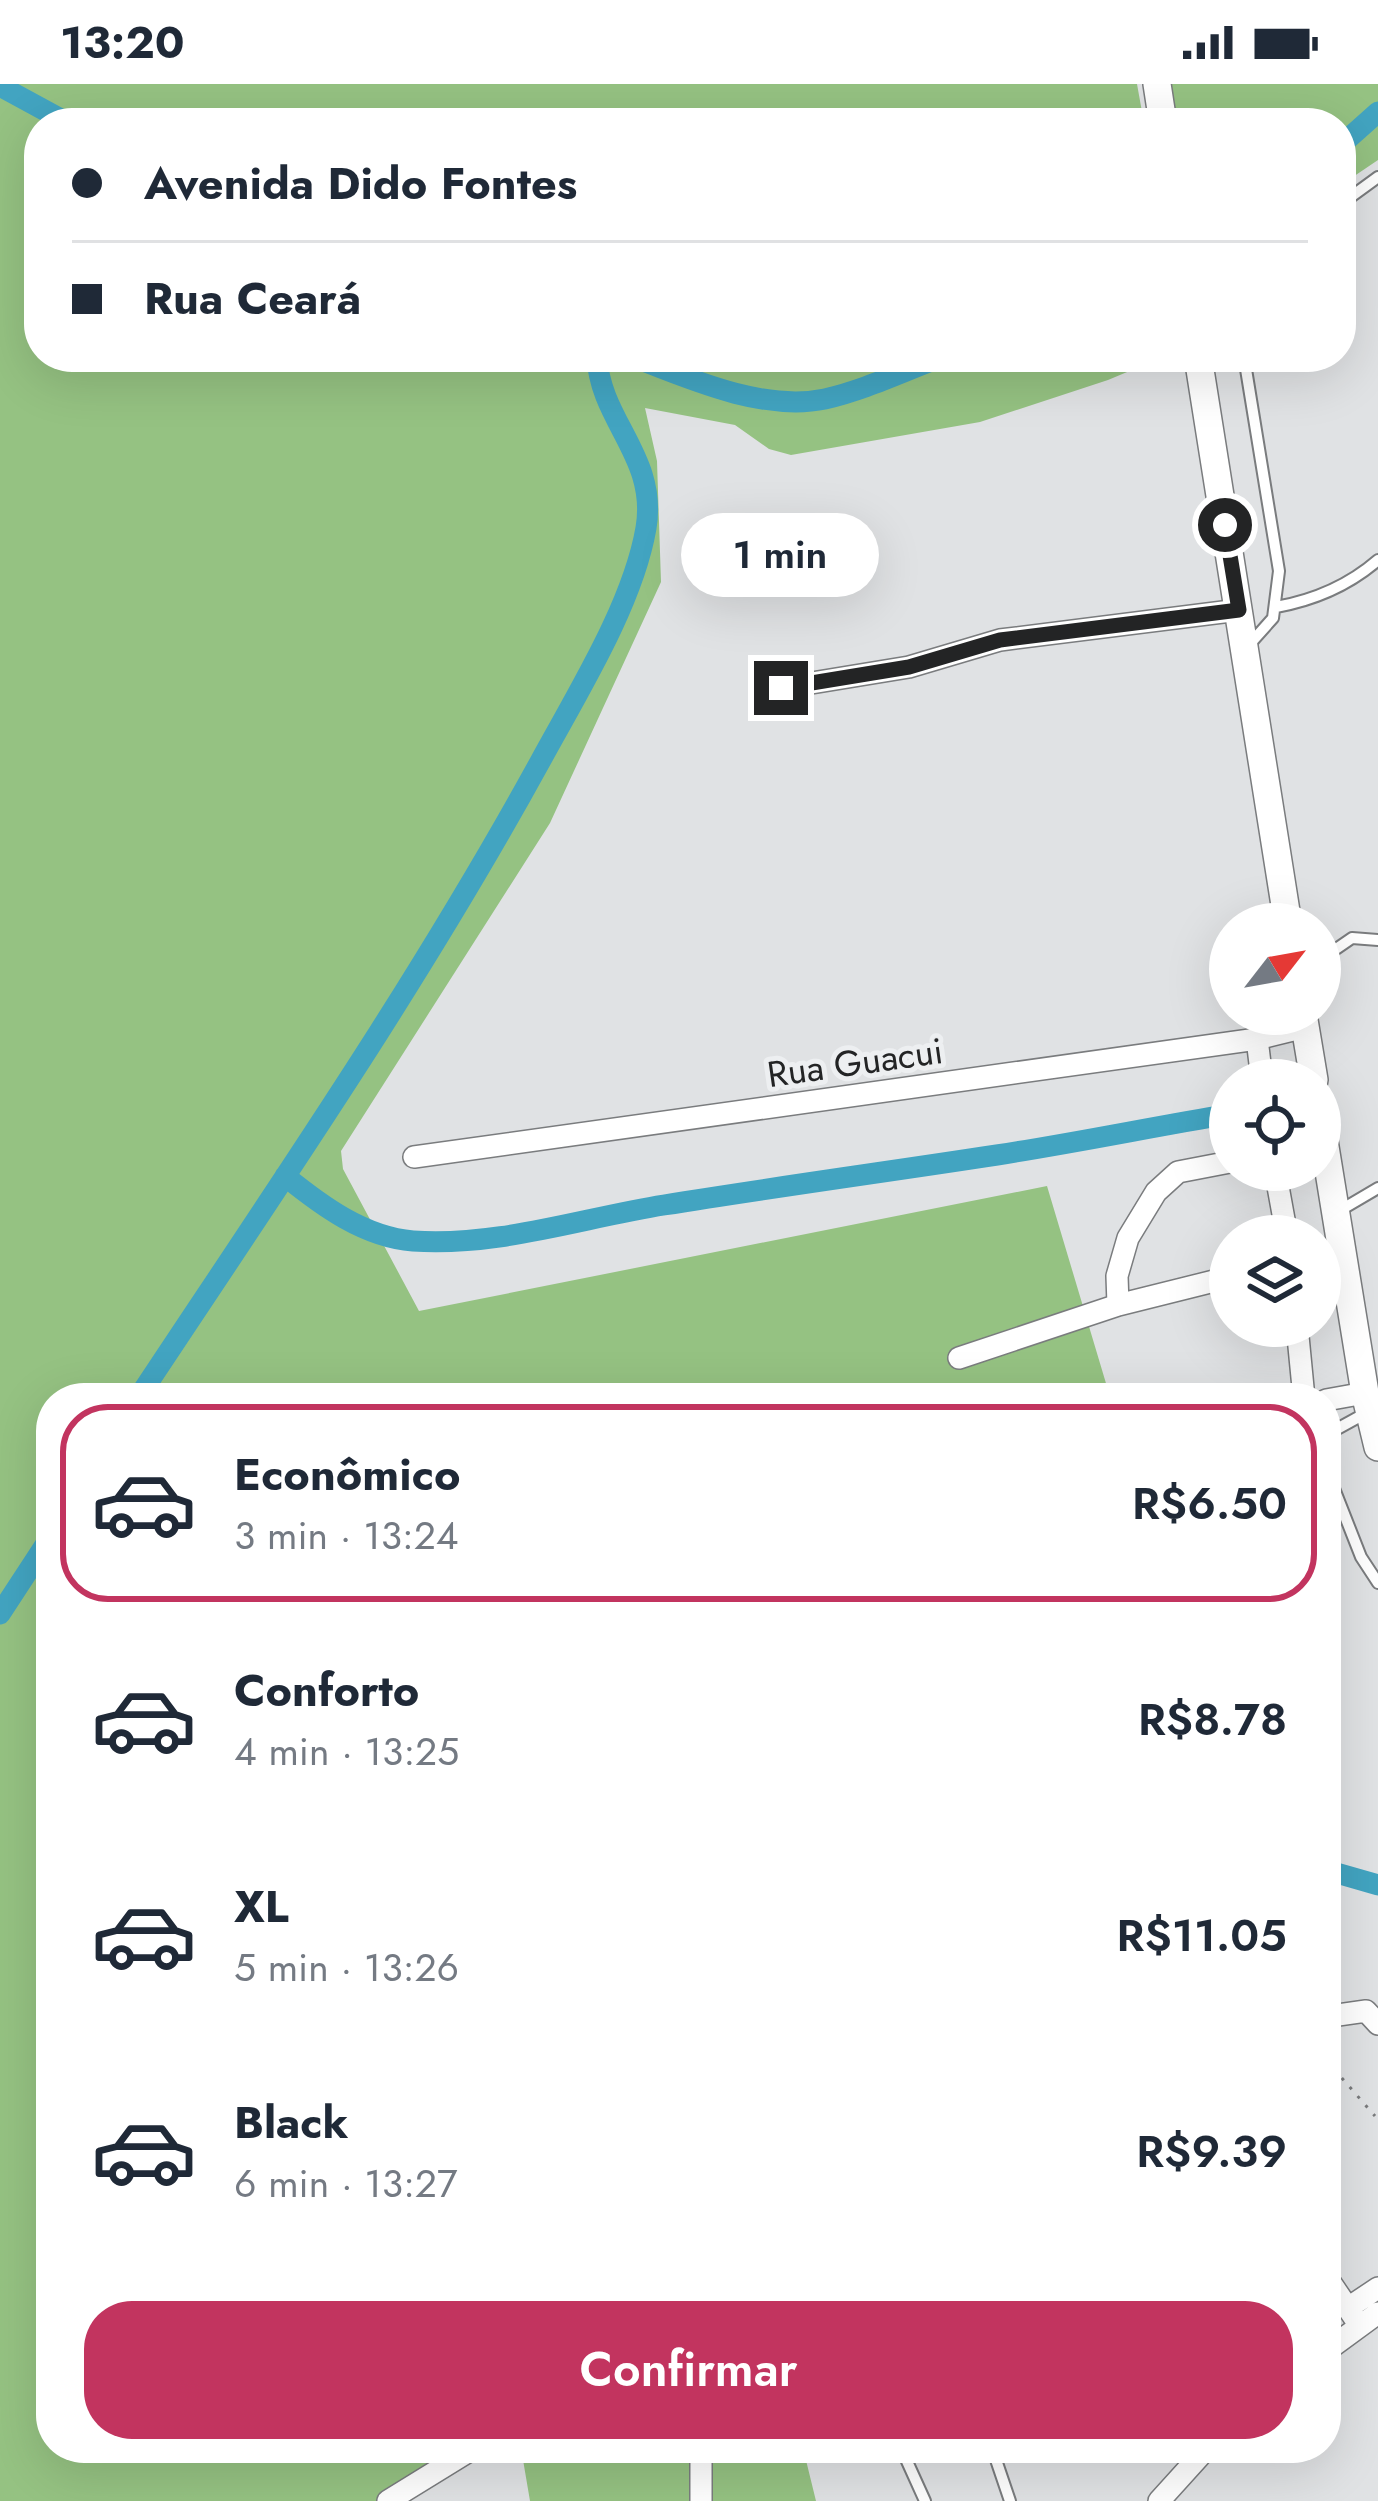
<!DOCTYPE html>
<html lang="pt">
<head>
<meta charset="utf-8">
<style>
	body { margin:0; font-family:Jost,sans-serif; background:#f2f2f3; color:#1f2937; height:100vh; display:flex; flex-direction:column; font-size:45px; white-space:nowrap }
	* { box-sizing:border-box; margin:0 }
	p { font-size:39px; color:#747a83 }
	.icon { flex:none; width:66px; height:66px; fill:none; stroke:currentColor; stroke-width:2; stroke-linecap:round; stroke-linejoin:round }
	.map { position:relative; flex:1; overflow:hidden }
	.details { position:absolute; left:36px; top:1299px; width:1305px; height:1080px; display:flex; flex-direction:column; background:#fff; border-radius:48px; box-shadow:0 12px 48px #0002 }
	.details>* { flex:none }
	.hud { position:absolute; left:24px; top:24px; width:1332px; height:264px; border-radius:48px; box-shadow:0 12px 48px #0002; display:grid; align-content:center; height:264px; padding:0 48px; background:#fff }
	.needle { width:78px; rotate:59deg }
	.tools { position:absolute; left:1209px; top:819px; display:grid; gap:24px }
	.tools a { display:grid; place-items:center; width:132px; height:132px; border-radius:50%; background:#fff; box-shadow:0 12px 48px #0002; font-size:60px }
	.end { position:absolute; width:54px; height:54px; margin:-27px; border:15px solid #232425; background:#fff; box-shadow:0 0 0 6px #fff }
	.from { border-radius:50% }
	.bubble { position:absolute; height:84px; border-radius:42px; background:#fff; box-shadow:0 12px 48px #0002; font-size:39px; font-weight:600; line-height:84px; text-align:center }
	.hud b { display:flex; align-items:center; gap:42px; height:114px; font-size:45px }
	.hud b+b { border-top:3px solid #e0e1e3 }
	.hud i { width:30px; height:30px; background:#1f2937 }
	ul { padding:21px 0 0; list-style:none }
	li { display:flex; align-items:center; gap:36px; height:198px; margin:0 24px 18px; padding:0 24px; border:6px solid transparent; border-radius:48px }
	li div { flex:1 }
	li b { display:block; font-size:45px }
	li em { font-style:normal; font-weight:600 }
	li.current { border-color:#c2345f }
	li>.icon { width:108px; height:108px; stroke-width:1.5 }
	.action { display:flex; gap:24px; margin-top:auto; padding:24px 48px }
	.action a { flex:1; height:138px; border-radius:48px; background:#c2345f; color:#fff; font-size:48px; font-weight:600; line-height:138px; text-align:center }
	.status { display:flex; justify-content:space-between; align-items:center; height:84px; padding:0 60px; background:#fff; direction:ltr }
	.status svg { height:33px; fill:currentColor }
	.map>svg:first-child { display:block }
	.green { fill:#95c282 }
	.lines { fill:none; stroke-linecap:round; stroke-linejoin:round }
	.canal { stroke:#42a4c1; stroke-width:21 }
	.service-casing { stroke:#7a7c7e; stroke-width:14 }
	.minor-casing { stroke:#7a7c7e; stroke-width:24 }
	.tertiary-casing { stroke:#7a7c7e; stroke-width:30 }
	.path { stroke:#797a7c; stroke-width:3; stroke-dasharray:3 9; stroke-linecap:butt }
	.service { stroke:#fff; stroke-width:10 }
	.minor { stroke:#fff; stroke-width:21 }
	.tertiary { stroke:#fff; stroke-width:27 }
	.route { stroke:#232425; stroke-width:15 }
	.labels { text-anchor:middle; stroke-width:10; stroke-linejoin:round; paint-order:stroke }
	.street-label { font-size:36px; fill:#232425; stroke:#edeff1 }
</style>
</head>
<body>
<div class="status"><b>13:20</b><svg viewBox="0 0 49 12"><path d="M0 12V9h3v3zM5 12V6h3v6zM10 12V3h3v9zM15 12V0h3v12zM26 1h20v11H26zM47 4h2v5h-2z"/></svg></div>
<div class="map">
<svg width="1378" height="2417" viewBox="0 0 1378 2417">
	<rect width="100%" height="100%" fill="#e0e2e4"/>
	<path class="green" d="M0,0H1137L1144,39H39V273H1163L1108,296L980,338L791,371L769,365L735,341L645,324L657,377L661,498L550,739L341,1067L343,1085L419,1227L1047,1102L1108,1306L1088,1314H51V2364H478L382,2417H0Z
		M1168,0H1378V76L1341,101V39H1174Z
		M521,2364H803L816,2417H530Z"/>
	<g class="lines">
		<path class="canal" d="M0,2L68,39
			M1341,61L1378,28
			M633,273C689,295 764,328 825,315C865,306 904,287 942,273
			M285,1092C322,1122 364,1153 413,1157C497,1163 582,1134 664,1121C775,1103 886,1088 997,1071C1075,1059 1152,1043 1230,1030
			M138,1314C277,1104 420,897 541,676C578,608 633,520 646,444C658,373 600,337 597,273
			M0,1530L51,1452
			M1326,1786L1378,1801"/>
		<defs>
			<path id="service" d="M1341,120L1378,93
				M1244,273L1279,487L1273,534L1248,562
				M1276,523C1315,516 1348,502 1378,476
				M1320,876L1352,854L1378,856
				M1339,1127L1378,1104
				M1326,1351L1366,1329
				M1326,1384L1361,1473L1378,1499
				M901,2364L925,2417
				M992,2364L1010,2417"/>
			<path id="minor" d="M781,604L909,583L1000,556L1239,526
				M1257,955L1262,996
				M414,1073L1257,955L1305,943
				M1275,1086L1287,1152
				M1118,1221L1117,1192L1128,1154L1156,1108L1178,1088L1230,1078
				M1297,1242L1304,1314
				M959,1274L1118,1221L1230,1193
				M1326,1316L1365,1309
				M1331,1932L1366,1927L1378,1940
				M1326,2192L1360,2242
				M1348,2224L1378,2204
				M1326,2267L1378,2229
				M701,2364V2417
				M388,2417L474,2364
				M1159,2417L1207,2364"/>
			<path id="tertiary" d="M1157,0L1163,39
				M1198,273L1288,840
				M1303,930L1314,996
				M1320,1032L1365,1309L1378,1363"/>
		</defs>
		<use href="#service" class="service-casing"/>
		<use href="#minor" class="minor-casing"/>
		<use href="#tertiary" class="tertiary-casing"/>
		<path class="path" d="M1326,1976L1375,2032"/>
		<use href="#service" class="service"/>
		<use href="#minor" class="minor"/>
		<use href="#tertiary" class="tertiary"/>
	</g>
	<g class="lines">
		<path class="route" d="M781,604L909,583L1000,556L1239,526L1225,441"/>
	</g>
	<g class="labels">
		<g class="street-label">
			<text transform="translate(855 978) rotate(-8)" y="13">Rua Guacui</text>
		</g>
	</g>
</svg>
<div class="tools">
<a><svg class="needle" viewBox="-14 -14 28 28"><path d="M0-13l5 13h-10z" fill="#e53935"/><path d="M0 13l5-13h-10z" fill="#747a83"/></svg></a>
<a><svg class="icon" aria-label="locate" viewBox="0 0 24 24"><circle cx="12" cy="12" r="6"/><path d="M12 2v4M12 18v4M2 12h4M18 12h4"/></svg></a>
<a><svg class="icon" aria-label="layers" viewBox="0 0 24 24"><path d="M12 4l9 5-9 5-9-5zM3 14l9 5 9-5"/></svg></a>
</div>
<i class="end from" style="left:1225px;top:441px"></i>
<i class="end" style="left:781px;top:604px"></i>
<div class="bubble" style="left:681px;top:429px;width:198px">1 min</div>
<div class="hud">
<b><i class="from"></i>Avenida Dido Fontes</b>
<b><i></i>Rua Ceará</b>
</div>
<section class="details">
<ul>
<li class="current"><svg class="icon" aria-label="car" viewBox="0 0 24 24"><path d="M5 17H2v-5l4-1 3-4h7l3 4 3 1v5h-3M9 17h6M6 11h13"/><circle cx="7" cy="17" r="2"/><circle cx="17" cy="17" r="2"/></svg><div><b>Econômico</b><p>3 min · 13:24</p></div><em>R$6.50</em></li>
<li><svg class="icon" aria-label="car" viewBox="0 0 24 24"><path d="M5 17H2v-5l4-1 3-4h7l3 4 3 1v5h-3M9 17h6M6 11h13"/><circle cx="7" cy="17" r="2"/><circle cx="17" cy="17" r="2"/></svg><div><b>Conforto</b><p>4 min · 13:25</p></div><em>R$8.78</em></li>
<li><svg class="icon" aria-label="car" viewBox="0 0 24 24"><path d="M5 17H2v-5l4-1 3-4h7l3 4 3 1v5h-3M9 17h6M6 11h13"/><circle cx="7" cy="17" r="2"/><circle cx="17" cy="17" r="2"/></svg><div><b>XL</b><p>5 min · 13:26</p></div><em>R$11.05</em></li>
<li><svg class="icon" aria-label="car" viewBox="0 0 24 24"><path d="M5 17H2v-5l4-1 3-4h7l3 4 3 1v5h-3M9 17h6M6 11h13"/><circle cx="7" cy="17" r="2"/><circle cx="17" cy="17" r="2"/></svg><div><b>Black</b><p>6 min · 13:27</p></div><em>R$9.39</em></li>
</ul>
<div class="action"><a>Confirmar</a></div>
</section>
</div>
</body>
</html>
